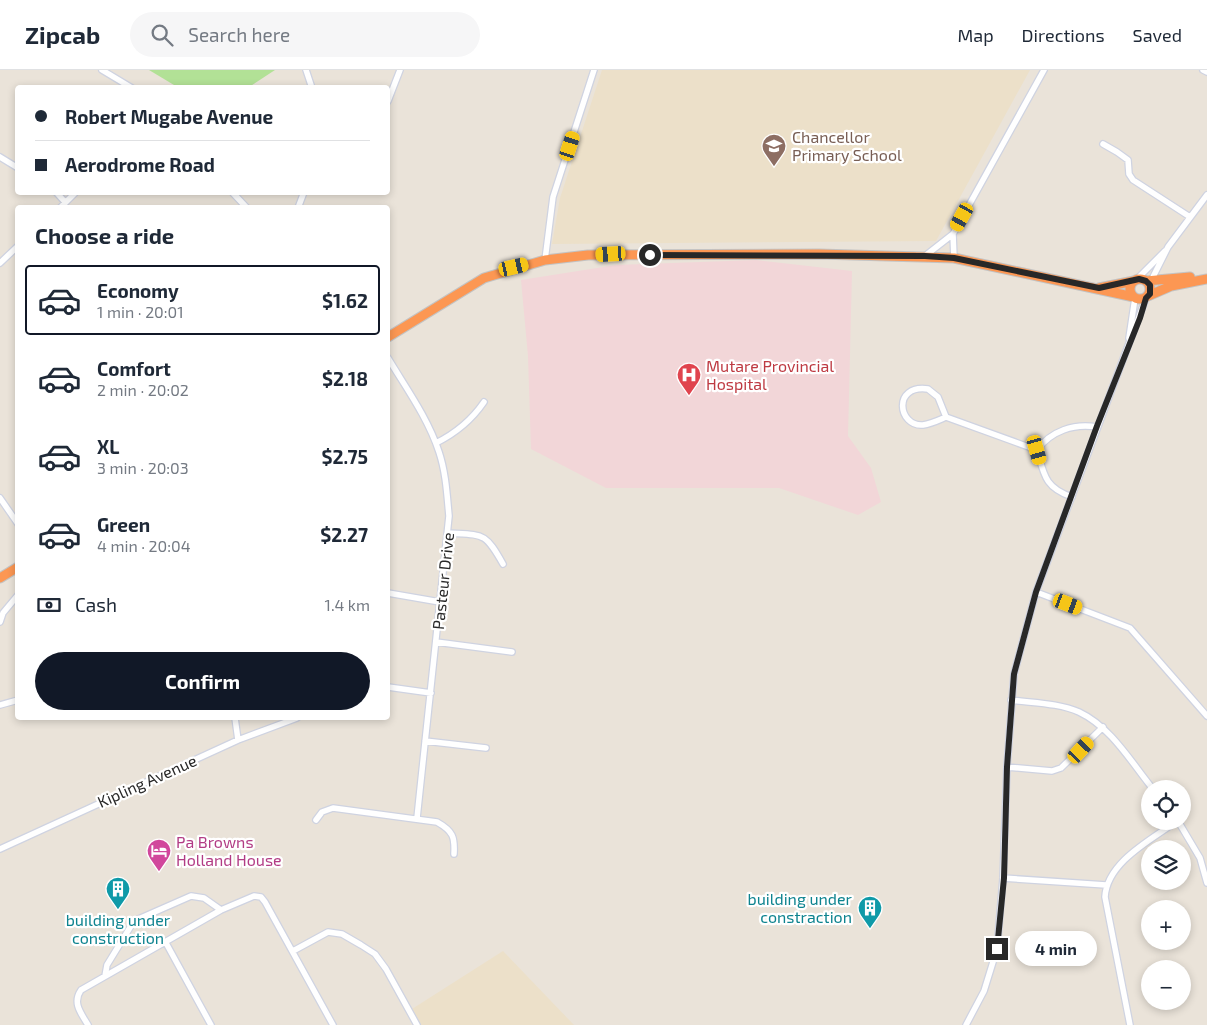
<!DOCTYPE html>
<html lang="en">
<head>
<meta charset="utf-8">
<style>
	body { margin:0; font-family:"Exo 2",sans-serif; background:#f6f6f7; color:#1f2937; height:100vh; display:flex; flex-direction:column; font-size:19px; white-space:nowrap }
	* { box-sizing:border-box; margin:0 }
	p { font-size:16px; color:#747a83 }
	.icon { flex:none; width:28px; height:28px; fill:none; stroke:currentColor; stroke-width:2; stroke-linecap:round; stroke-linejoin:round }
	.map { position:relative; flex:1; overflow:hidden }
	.panel { position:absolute; left:15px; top:135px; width:375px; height:515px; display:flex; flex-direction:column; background:#fff; border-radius:5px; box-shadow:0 2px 8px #0003 }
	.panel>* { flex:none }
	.banner { position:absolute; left:15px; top:15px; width:375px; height:110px; border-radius:5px; box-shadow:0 2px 8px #0003; display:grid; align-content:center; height:110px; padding:0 20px; background:#fff }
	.controls { position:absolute; left:1141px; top:710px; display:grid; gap:10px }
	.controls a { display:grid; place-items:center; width:50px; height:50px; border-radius:50%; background:#fff; box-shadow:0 2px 8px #0003; font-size:25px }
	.end { position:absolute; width:22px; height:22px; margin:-11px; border:6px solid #282828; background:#fff; box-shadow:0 0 0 2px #fff }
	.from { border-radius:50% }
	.bubble { position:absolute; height:35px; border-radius:18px; background:#fff; box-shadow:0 2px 8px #0003; font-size:16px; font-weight:700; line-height:35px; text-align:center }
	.car { position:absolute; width:15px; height:30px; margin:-15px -8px; border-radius:6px; box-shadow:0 0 4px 1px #0007; background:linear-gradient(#f5c518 24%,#345 0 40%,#f5c518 0 76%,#345 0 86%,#f5c518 0) }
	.banner b { display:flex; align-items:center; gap:18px; height:48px; font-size:19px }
	.banner b+b { border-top:1px solid #e0e1e3 }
	.banner i { width:12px; height:12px; background:#1f2937 }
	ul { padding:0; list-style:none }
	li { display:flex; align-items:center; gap:15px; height:70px; margin:0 10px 8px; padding:0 10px; border:2px solid transparent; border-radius:5px }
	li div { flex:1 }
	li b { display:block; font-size:19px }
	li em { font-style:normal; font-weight:700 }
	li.selected { border-color:#111827 }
	li>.icon { width:45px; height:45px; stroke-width:1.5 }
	h2 { padding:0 20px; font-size:22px; line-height:60px }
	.pay { display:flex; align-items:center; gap:12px; height:55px; padding:0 20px; font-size:19px }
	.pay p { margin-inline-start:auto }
	.action { display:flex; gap:10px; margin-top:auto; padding:10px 20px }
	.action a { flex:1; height:58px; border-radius:30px; background:#111827; color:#fff; font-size:20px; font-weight:700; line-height:58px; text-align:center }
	header { display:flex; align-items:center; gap:30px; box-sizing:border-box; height:70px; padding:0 25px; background:#fff; border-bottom:1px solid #e0e1e3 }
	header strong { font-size:24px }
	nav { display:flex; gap:28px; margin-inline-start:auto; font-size:18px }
	.search { width:350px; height:45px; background:#f6f6f7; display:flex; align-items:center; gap:12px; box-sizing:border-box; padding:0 18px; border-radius:28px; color:#747a83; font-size:19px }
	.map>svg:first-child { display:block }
	.education { fill:#ece0c9 }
	.medical { fill:#f2d6d8 }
	.green { fill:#b2e196 }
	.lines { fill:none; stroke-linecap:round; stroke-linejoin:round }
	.minor-casing { stroke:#cfd3e1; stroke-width:8 }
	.highway-casing { stroke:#c3c3c3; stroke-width:11 }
	.minor { stroke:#fff; stroke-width:5.5 }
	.highway { stroke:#fc9753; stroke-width:9 }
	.route { stroke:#282828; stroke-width:6 }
	.labels { text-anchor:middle; stroke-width:4.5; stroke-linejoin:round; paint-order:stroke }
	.education-label { font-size:16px; fill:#785e54; stroke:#fff; text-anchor:start }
	.health-label { font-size:16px; fill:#be3a42; stroke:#fff; text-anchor:start }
	.street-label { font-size:16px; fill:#282828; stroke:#fff }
	.hotel-label { font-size:16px; fill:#b23c85; stroke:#fff; text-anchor:start }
	.culture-label { font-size:16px; fill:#0d838f; stroke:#fff; text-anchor:end }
</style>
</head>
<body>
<header>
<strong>Zipcab</strong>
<div class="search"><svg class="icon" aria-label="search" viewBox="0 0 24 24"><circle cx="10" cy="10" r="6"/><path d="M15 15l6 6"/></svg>Search here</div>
<nav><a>Map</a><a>Directions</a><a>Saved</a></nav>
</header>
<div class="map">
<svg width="1207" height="955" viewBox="0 0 1207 955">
	<rect width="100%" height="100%" fill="#eae3d9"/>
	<path class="education" d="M602,0H1030L936,171L552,174L560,128Z
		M503,881L574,955H420L412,939Z"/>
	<path class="medical" d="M756,190L852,201L848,366L871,398L881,432L858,445L779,418H606L531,379L528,286L521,210L616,195Z"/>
	<path class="green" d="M149,0H275L249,17L179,18Z"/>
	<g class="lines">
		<defs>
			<path id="minor" d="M102,0L132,18
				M306,0L312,18
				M1203,0L1207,2
				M388,31L400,0
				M1103,74L1117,82L1128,90L1129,104L1133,110L1190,147
				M0,87L18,98
				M56,122L65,132
				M232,122L247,138
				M60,138L76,122
				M298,138L304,122
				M953,164L954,188
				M925,186L953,164L1044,0
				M545,190L553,127L594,0
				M0,193L18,176
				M1135,211L1165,181
				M1151,211L1168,177L1207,125
				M1129,268L1135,228
				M388,288C406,318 428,348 439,382C446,403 447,425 449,446L417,748
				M946,347L938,327L928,319C892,314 898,357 923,355C931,354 939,350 946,347L1037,380
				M436,373C456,363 471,351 484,332
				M1072,427C1045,418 1044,405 1037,380C1051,361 1074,353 1097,357
				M0,428L18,454
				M448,463C484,465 485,462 503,494
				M1036,522L1130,558L1207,646
				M388,523L440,532
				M0,552L3,543L18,525
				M436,572L512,582
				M388,617L431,623
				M1011,630C1033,633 1059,633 1079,642C1111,657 1131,692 1153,719
				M0,635L18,630
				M235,648L238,670
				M425,671L486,678
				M1007,697L1052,701L1061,698L1103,657
				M316,750L322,742L333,738L437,752C453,761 455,767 454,784
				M1178,751L1200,788L1207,813
				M0,779L238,670L297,648
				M1003,808L1106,815
				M166,873L211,955
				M293,881L328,862L342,864L361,875L375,884L386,899L417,955
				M105,906L107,895L134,851L191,826L204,828L221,840
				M88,955C81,943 72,933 81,920L221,840L254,826L261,827L265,832L333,955
				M966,955L984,921L997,879L1003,808L1007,697L1014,604L1036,522L1146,228
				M1130,955L1105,827C1107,792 1151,770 1177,751"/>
			<path id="highway" d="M1130 219a10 10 0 1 1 20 0a10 10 0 1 1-20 0Z
				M1146,211L1190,207
				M1099,218L1134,211
				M1148,226L1171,216L1207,209
				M388,267L484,208L545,190L588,185L819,184L954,188L1134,227
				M0,508L18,497"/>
		</defs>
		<use href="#minor" class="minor-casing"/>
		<use href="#highway" class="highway-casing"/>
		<use href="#minor" class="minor"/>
		<use href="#highway" class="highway"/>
	</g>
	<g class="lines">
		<path class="route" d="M650,185L925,186L954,188L1099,218L1139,209L1146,211L1150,215V224L1146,228L1140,248L1097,356L1036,522L1014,604L1007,697L1004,808L997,879"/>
	</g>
	<defs>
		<symbol id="school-pin" viewBox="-11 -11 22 30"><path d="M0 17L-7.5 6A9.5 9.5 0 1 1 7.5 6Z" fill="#8d6e63" stroke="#fff"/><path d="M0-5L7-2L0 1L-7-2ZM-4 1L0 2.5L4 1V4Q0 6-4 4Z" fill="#fff"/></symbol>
		<symbol id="hospital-pin" viewBox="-11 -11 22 30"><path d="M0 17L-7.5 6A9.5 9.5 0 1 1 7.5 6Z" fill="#e0444e" stroke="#fff"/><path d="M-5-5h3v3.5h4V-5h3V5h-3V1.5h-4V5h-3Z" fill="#fff"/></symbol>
		<symbol id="hotel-pin" viewBox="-11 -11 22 30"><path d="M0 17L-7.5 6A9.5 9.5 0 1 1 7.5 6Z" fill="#d1479c" stroke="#fff"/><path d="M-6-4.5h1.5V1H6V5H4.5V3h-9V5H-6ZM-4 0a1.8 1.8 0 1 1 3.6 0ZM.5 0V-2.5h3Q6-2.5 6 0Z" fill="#fff"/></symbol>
		<symbol id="building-pin" viewBox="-11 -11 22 30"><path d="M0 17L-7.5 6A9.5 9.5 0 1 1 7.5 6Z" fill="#0f9aa8" stroke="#fff"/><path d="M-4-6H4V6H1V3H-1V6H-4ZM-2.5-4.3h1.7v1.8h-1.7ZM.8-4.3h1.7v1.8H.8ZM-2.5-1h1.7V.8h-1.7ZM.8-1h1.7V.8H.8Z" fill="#fff"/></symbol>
	</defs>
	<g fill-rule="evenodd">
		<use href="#school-pin" x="760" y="62" width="28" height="38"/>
		<use href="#hospital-pin" x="675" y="291" width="28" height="38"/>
		<use href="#hotel-pin" x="145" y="767" width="28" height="38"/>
		<use href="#building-pin" x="104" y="805" width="28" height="38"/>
		<use href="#building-pin" x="856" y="824" width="28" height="38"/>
	</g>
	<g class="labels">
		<g class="education-label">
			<text x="792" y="73">Chancellor<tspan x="792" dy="18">Primary School</tspan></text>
		</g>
		<g class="health-label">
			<text x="706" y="302">Mutare Provincial<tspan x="706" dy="18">Hospital</tspan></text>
		</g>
		<g class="street-label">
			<text transform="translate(443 511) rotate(-84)" y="6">Pasteur Drive</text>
			<text transform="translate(147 711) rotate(-24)" y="6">Kipling Avenue</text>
		</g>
		<g class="hotel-label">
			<text x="176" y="778">Pa Browns<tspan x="176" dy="18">Holland House</tspan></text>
		</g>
		<g class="culture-label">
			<text x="852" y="835">building under<tspan x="852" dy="18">constraction</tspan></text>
			<text x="118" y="856" text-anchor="middle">building under<tspan x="118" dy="18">construction</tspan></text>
		</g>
	</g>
</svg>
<div class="controls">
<a><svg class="icon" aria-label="locate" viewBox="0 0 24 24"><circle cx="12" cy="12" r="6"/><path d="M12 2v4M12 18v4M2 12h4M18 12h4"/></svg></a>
<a><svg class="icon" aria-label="layers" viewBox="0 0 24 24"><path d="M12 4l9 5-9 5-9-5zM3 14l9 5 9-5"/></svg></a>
<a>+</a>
<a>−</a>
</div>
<i class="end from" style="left:650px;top:185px"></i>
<i class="end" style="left:997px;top:879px"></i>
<div class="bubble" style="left:1015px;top:861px;width:82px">4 min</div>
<i class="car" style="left:570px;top:76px;rotate:18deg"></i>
<i class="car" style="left:962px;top:147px;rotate:209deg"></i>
<i class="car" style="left:611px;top:184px;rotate:267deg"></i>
<i class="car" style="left:514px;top:197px;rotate:77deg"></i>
<i class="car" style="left:1037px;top:380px;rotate:164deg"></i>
<i class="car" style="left:1068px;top:534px;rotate:111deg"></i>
<i class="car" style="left:1081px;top:680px;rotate:43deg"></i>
<div class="banner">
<b><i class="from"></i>Robert Mugabe Avenue</b>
<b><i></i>Aerodrome Road</b>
</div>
<section class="panel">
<h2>Choose a ride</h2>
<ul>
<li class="selected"><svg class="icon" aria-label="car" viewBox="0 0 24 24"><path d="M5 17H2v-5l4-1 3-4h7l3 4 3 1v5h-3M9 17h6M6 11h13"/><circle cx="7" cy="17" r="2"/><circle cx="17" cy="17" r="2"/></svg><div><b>Economy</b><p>1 min · 20:01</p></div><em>$1.62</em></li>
<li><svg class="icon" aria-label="car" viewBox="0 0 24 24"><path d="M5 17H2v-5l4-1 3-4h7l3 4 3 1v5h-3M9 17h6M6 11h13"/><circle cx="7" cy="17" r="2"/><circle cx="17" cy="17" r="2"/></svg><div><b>Comfort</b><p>2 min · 20:02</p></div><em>$2.18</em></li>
<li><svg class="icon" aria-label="car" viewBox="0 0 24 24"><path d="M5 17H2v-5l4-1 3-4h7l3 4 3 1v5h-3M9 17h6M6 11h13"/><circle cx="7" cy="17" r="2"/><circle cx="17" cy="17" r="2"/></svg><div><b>XL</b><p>3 min · 20:03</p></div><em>$2.75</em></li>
<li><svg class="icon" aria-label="car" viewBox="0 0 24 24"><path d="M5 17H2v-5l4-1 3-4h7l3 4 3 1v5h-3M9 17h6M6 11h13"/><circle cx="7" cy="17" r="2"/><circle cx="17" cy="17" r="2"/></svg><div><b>Green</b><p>4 min · 20:04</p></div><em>$2.27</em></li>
</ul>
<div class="pay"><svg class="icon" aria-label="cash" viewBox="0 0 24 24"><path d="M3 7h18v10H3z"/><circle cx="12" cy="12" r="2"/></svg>Cash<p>1.4 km</p></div>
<div class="action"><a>Confirm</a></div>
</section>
</div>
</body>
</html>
